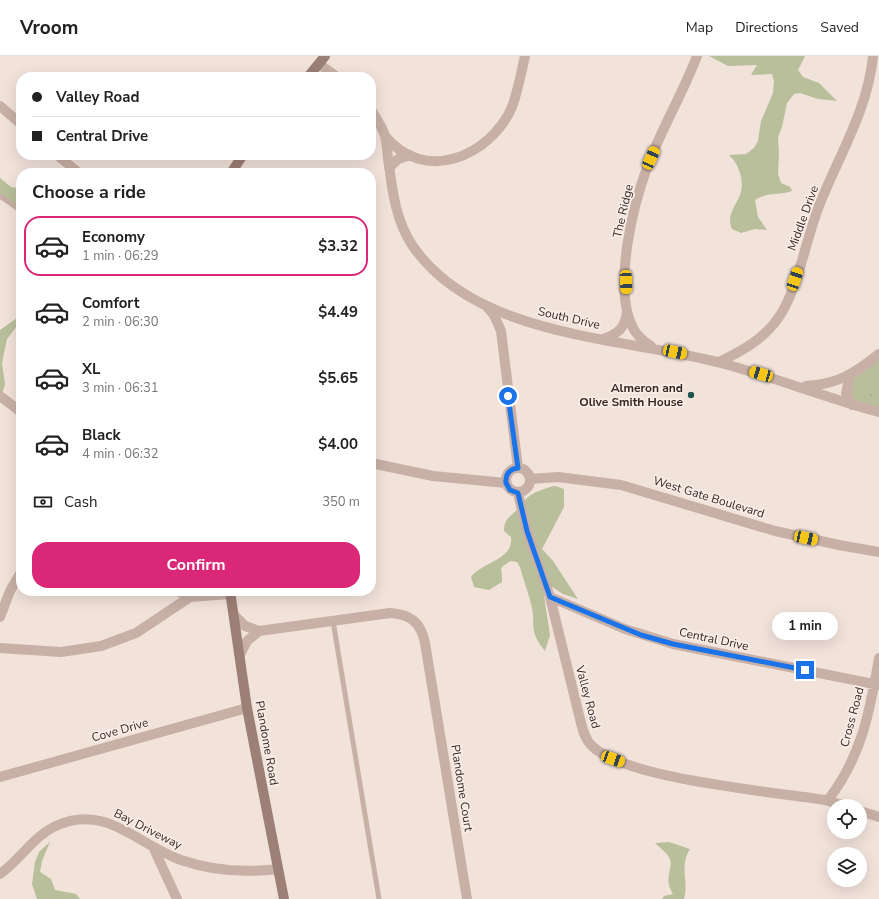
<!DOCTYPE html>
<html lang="en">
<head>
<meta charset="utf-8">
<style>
	body { margin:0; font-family:"Nunito Sans",sans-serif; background:#f2f2f2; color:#222; height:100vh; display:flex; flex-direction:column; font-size:15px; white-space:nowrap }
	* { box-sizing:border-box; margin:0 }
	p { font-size:13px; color:#767676 }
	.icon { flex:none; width:22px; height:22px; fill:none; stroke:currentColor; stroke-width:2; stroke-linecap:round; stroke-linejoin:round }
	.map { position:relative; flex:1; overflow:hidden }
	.details { position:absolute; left:16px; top:112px; width:360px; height:428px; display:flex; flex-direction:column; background:#fff; border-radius:16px; box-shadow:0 4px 16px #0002 }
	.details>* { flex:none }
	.top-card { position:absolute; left:16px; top:16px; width:360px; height:88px; border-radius:16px; box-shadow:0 4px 16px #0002; display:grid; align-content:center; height:88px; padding:0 16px; background:#fff }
	.fabs { position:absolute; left:827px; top:743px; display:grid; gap:8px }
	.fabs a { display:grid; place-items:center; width:40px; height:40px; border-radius:50%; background:#fff; box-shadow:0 4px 16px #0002; font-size:20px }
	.end { position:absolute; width:18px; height:18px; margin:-9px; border:5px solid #1a73e8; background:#fff; box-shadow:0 0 0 2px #fff }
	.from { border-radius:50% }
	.bubble { position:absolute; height:28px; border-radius:14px; background:#fff; box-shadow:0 4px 16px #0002; font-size:13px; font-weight:700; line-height:28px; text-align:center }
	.car { position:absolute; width:12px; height:24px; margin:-12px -6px; border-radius:5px; box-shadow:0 0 3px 1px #0007; background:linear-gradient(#f5c518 24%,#345 0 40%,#f5c518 0 76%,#345 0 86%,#f5c518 0) }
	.top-card b { display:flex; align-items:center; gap:14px; height:38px; font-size:15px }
	.top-card b+b { border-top:1px solid #e0e0e0 }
	.top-card i { width:10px; height:10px; background:#222 }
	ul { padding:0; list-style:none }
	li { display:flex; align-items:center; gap:12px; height:60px; margin:0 8px 6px; padding:0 8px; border:2px solid transparent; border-radius:16px }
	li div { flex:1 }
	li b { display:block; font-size:15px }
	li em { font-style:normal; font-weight:700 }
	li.active { border-color:#db2777 }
	li>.icon { width:36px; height:36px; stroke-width:1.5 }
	h2 { padding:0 16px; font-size:18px; line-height:48px }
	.pay { display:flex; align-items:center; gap:10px; height:44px; padding:0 16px; font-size:15px }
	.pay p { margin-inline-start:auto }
	.cta { display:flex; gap:8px; margin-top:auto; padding:8px 16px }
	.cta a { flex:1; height:46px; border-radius:16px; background:#db2777; color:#fff; font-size:16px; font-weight:700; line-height:46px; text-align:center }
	header { display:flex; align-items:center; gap:24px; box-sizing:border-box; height:56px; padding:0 20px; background:#fff; border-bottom:1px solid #e0e0e0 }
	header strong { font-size:19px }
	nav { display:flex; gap:22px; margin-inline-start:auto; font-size:14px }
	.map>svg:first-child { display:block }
	.green { fill:#b8bf9a }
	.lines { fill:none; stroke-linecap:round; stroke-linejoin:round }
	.path { stroke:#b49a90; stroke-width:1.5; stroke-dasharray:2 2; stroke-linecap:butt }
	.lane { stroke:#c8b0a6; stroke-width:5 }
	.street { stroke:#c8b0a6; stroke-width:10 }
	.secondary { stroke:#9c7f77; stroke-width:10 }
	.route { stroke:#1a73e8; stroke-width:5 }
	.poi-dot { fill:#1e5550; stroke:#f9ede6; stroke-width:1.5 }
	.labels { text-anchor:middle; stroke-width:3.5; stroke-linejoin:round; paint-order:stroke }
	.street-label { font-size:12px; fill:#342927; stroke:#f9ede6 }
	.poi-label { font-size:12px; font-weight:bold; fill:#342927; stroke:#f9ede6; text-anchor:end }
</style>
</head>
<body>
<header>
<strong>Vroom</strong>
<nav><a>Map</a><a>Directions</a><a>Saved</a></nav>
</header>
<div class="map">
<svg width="879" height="843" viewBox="0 0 879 843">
	<rect width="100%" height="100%" fill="#f1e2da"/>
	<path class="green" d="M709,0H805L798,14L803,21L819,27L837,45L818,43L800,37L794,38L787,47L782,71L778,81L779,98L778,118L781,127L790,131L792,135C778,140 769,135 755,144L758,161L767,174L755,173L741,177L732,173C726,160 735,151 740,139C745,125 739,108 729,99L746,98L754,92L758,85L761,65L773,37L774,25L772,18L751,19L757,9L728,10Z
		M0,122L11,131L21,133V156L0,143Z
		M21,259V273L17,270L7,283L2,307L5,328L0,345V274Z
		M879,298V356L852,349L847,327Z
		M555,430L564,433V451L542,493L553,505L578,543L563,538L549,529L544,540L550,579L545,595C527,573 537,569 531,548C528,535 523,523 520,511L517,506L511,505C496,513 503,513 502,526L489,534L474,531L471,521C482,506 514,504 511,481L504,475C504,464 508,462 516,455C520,452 522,447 526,443C533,436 545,432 555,430Z
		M50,786L42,805L40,816L51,823L55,834L76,838L80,843H37L32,828L35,806L39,796Z
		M669,786L690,793C679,810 689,826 684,843H662L664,840L673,838C662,821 675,812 669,801C666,796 659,791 655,787Z"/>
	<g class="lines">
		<path class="path" d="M870,339L874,340"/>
		<path class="lane" d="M0,140L21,155
			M333,565L379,843"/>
		<path class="street" d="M319,8L337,21
			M0,50L21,68
			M371,54C376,62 382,70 385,80C387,87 387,95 388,102C392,132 395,163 412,189C475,282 623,281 721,307C774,321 826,342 879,356
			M385,80C424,128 490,101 512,51C518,35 521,17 525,0
			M57,99L79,117
			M389,112L398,103L410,99
			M487,251L494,259L501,275L518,412
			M603,283C618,278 625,272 627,256
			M651,290C643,285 636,279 632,270C613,230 633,149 648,109C662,72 683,37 697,0
			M719,306C742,295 764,283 779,261C798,233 806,183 819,150C838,101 868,54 873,0
			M850,319L846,337L852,349
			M806,330C838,328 854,318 879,298
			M0,340L21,356
			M371,407L433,420L506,427
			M506 424a12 12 0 1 1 24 0a12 12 0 1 1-24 0Z
			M530,423L558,421L621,429L775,475L839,489L879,496
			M518,437L527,475L550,541L581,667C583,675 585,683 591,689C623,723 775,736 825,744L846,750
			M177,535L190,541
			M550,541L625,573L673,588L879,629
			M234,559L245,570L259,575
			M0,561L10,535L21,516
			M0,592L61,596L101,590L136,577L190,541L231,538
			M240,599L247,585L259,575L390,557C411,558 421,567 425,587L467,843
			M0,721L247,652
			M828,744C862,700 870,655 879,602
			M860,755L879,761
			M154,793L177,843
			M0,818C21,803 34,779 58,769C107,748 138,789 181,804C213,815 245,817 278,813"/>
		<path class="secondary" d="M308,21L325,0
			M231,117L243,99
			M230,535L247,652L284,843"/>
	</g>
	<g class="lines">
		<path class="route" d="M508,340L518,412C509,413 505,419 506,427L510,434L518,437L527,475L550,541L641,579L673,588L805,614"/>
	</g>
	<circle class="poi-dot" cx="691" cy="339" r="4"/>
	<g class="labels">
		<g class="street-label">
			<text transform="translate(623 155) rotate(-77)" y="4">The Ridge</text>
			<text transform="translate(803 162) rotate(-70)" y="4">Middle Drive</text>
			<text transform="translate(569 262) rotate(13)" y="4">South Drive</text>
			<text transform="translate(709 441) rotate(17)" y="4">West Gate Boulevard</text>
			<text transform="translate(714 583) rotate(12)" y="4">Central Drive</text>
			<text transform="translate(588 641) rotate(75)" y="4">Valley Road</text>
			<text transform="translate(852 661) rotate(-75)" y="4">Cross Road</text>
			<text transform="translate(120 674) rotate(-16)" y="4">Cove Drive</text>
			<text transform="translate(267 687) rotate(80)" y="4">Plandome Road</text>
			<text transform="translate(462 732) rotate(81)" y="4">Plandome Court</text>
			<text transform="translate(148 773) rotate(27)" y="4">Bay Driveway</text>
		</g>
		<g class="poi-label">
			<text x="683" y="336">Almeron and<tspan x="683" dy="14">Olive Smith House</tspan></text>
		</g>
	</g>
</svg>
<div class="fabs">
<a><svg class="icon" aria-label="locate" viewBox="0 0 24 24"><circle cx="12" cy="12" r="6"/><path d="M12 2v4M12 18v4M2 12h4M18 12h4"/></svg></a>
<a><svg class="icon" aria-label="layers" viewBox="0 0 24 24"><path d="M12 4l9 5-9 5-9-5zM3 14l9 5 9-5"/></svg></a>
</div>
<i class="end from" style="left:508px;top:340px"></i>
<i class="end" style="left:805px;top:614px"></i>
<div class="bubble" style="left:772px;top:556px;width:66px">1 min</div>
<i class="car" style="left:651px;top:102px;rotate:24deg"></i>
<i class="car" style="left:795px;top:223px;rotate:18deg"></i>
<i class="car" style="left:626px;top:226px;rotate:178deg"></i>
<i class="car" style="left:675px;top:296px;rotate:102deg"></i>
<i class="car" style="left:761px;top:318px;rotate:286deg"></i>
<i class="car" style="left:806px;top:482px;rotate:102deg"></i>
<i class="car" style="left:613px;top:703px;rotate:110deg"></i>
<div class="top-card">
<b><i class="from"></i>Valley Road</b>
<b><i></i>Central Drive</b>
</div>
<section class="details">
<h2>Choose a ride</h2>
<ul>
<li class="active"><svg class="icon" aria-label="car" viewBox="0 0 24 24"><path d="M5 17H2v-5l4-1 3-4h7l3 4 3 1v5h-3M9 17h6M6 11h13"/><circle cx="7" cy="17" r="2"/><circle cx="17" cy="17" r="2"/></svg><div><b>Economy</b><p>1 min · 06:29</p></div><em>$3.32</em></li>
<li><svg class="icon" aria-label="car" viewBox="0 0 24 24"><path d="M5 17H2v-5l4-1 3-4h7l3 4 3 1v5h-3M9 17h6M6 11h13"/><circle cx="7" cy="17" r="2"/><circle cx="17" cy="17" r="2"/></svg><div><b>Comfort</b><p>2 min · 06:30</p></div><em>$4.49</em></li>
<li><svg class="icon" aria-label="car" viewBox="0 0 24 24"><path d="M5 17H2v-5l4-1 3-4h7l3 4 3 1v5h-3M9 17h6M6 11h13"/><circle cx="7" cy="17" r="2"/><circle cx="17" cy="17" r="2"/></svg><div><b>XL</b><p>3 min · 06:31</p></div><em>$5.65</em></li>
<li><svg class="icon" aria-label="car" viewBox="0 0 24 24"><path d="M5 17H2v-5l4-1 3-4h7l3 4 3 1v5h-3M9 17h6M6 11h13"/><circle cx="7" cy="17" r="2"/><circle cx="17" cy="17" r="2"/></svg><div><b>Black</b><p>4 min · 06:32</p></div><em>$4.00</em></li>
</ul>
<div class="pay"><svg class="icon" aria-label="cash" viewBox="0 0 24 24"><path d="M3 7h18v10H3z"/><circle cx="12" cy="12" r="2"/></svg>Cash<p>350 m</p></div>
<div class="cta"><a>Confirm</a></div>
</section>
</div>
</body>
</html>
